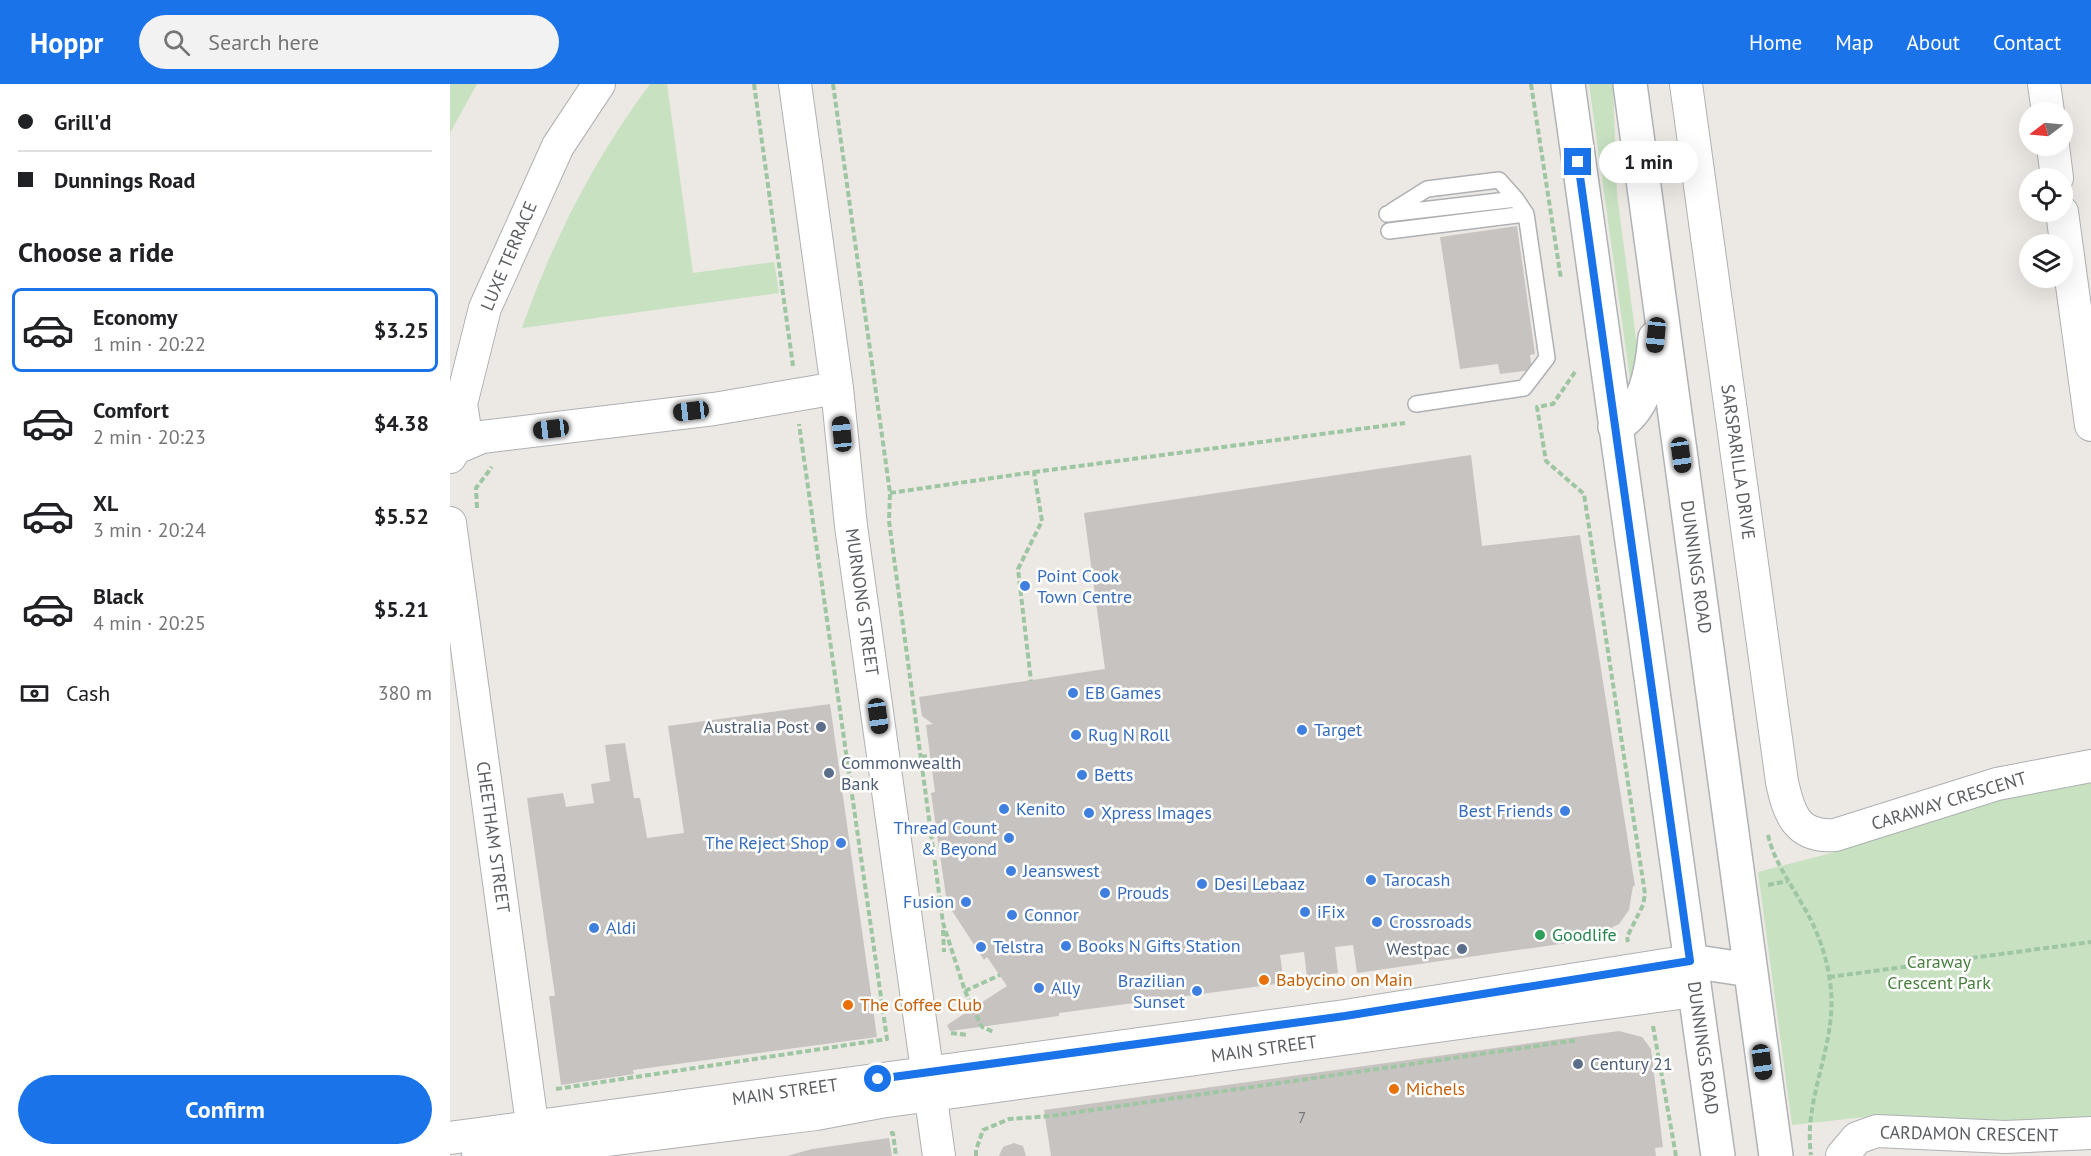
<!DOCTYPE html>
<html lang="en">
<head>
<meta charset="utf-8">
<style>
	body { margin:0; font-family:"PT Sans",sans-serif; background:#f2f2f2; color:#202124; height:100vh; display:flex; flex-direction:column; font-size:22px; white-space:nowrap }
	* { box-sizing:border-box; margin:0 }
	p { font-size:20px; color:#757577 }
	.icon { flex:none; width:33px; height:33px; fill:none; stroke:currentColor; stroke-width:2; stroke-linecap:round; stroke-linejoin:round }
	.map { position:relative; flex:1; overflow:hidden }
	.drawer { display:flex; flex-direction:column; background:#fff; width:450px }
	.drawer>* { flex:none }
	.guide { display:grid; align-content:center; height:132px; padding:0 18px; background:#fff }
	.needle { width:39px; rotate:254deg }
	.tools { position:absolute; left:1569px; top:18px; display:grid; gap:12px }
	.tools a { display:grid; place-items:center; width:54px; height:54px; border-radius:50%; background:#fff; box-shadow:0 6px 24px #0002; font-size:30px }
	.end { position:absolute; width:27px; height:27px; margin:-14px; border:8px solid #1a73e8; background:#fff; box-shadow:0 0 0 3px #fff }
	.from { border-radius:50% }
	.bubble { position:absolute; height:42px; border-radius:21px; background:#fff; box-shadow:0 6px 24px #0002; font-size:20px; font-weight:800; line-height:42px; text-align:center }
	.car { position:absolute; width:18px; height:36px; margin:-18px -9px; border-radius:8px; box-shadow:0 0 4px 2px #0007; background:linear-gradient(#222 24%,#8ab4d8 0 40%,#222 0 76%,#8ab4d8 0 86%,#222 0) }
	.guide b { display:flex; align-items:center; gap:21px; height:57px; font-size:22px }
	.guide b+b { border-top:2px solid #e0e0e0 }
	.guide i { width:15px; height:15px; background:#202124 }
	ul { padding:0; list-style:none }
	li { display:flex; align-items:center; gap:18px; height:84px; margin:0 12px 9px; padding:0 6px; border:3px solid transparent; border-radius:9px }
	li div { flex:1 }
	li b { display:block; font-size:22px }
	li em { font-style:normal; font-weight:800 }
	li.current { border-color:#1a73e8 }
	li>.icon { width:54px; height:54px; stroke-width:1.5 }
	h2 { padding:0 18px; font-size:27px; line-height:72px }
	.pay { display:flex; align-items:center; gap:15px; height:66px; padding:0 18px; font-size:22px }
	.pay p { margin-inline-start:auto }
	.cta { display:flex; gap:12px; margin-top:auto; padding:12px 18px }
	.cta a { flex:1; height:69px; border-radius:36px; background:#1a73e8; color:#fff; font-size:24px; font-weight:800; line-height:69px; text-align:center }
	header { display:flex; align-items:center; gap:36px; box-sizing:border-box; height:84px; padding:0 30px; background:#1a73e8; color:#fff }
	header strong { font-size:28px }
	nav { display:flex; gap:33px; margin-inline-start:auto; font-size:21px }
	.search { width:420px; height:54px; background:#f2f2f2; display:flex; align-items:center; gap:15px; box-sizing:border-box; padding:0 21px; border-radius:33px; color:#757577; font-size:22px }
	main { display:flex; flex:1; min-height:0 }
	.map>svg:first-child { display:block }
	.green { fill:#c7e1c1 }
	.building { fill:#c7c3c0 }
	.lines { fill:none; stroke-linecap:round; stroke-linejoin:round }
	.lane-casing { stroke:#aeb1b4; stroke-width:18 }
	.street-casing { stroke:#aeb1b4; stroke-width:34 }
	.secondary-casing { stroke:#afb3b6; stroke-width:36 }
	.path { stroke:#9ec6a2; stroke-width:4; stroke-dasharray:6 3; stroke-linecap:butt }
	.lane { stroke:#fff; stroke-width:15 }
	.street { stroke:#fff; stroke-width:32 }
	.secondary { stroke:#fff; stroke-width:33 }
	.route { stroke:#1a73e8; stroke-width:8 }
	.shop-dot { fill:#3f7fe0; stroke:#fff; stroke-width:2 }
	.service-dot { fill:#5c6f8a; stroke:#fff; stroke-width:2 }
	.leisure-dot { fill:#2e9e5b; stroke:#fff; stroke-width:2 }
	.food-dot { fill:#e8710a; stroke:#fff; stroke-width:2 }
	.labels { text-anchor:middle; stroke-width:5; stroke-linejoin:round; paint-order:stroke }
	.number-label { font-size:15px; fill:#76787a }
	.street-label { font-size:18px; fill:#5b5f62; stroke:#fff }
	.shop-label { font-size:18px; fill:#366cbe; stroke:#fff; text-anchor:start }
	.service-label { font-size:18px; fill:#4e5e75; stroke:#fff; text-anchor:end }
	.leisure-label { font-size:18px; fill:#27864d; stroke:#fff; text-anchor:start }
	.park-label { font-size:18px; fill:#477f3d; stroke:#fff }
	.food-label { font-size:18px; fill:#c56008; stroke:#fff; text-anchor:start }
</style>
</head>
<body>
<header>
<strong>Hoppr</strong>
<div class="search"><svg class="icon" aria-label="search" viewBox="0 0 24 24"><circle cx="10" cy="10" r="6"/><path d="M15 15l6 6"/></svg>Search here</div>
<nav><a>Home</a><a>Map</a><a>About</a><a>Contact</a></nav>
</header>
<main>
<section class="drawer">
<div class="guide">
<b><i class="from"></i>Grill'd</b>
<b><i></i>Dunnings Road</b>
</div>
<h2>Choose a ride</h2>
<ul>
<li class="current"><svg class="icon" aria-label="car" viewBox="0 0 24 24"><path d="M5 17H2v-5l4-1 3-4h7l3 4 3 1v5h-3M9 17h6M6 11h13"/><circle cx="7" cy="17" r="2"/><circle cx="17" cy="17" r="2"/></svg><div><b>Economy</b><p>1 min · 20:22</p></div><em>$3.25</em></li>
<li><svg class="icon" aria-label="car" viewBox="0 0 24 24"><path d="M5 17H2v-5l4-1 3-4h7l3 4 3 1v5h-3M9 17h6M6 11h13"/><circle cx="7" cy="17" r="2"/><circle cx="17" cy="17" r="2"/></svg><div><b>Comfort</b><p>2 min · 20:23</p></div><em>$4.38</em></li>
<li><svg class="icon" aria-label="car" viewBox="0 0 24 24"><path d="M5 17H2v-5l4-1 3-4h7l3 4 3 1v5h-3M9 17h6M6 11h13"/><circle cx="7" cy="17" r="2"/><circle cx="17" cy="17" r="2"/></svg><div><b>XL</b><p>3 min · 20:24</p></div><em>$5.52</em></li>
<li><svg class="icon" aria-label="car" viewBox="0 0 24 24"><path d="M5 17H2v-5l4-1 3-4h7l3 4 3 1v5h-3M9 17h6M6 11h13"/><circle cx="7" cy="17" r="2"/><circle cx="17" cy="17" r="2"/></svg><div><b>Black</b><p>4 min · 20:25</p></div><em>$5.21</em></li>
</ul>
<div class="pay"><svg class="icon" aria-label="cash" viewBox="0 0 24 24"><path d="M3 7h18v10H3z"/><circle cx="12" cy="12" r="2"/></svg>Cash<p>380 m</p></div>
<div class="cta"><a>Confirm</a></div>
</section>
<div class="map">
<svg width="1641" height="1072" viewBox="0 0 1641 1072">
	<rect width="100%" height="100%" fill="#ece8e3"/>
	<path class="green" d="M0,0H27L0,49Z
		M200,0H217L243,189L324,178L329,209L72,244C103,156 144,75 200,0Z
		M1139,0H1163L1167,111L1187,262L1182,296L1180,295Z
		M1641,694V1039L1610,1041L1424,1032L1342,1041L1308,788L1382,769L1495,727Z"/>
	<path class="building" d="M1067,142L1085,270L1080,271L1082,286L1050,290L1048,280L1010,285L990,153Z
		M1021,371L1032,462L1130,451L1185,802H1183L1179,826L1169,840L1145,852V855L907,889L903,861L885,863L888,889L857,893L854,868L830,871L834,899L609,929V932L500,947L497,941L557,902L537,873L534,876L497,819L481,709L485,708L476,641L483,640L472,632L469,613L655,585L634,429Z
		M380,620L427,953L183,986L184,990L111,1001L99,912H105L77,714L113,709L116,723L144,719L141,700L160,697L155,661L175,659L184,714H190L197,754L234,749L218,642Z
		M1169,947L1192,953L1201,965L1213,1063L1205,1064L1206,1072H601L594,1026Z
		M439,1054L442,1072H337L362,1065Z
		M564,1059L573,1062L576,1072H549L553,1063Z"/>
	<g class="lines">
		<defs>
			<path id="lane" d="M942,127L977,105L1049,96L1066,115
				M937,130L1066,115L1076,130
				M939,147L1076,130L1097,274L1074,304L966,320"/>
			<path id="street" d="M345,0L387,304L401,442L489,1072
				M1236,0L1332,698C1339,730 1347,754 1385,751L1547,700L1641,682
				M1594,0L1598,28
				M1603,62L1607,94
				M1612,128L1641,341
				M17,358L11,320L35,224L108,62L149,0
				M0,373L6,364L32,353L264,325L387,304
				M0,439L85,1062
				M0,1054L895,932L1240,877
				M28,1072L366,1030L430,1018L1244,907
				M1392,1072L1407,1054L1427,1047L1555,1053L1641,1049"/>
			<path id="secondary" d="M1118,0L1268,1072
				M1180,0L1326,1072
				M1165,343C1196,326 1202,287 1205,254
				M1240,877L1300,886"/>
		</defs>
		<use href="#lane" class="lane-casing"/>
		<use href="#street" class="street-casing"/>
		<use href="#secondary" class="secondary-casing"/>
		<path class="path" d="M304,0L343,282
			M383,0L440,409L439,437L493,839L515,907L532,943L544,948
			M1081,0L1111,195
			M1125,288L1103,320L1087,323L1096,377L1134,410L1195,810L1193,821L1177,853L1178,858
			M584,388L955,339
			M440,409L584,388L592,437L568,485L581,597
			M27,424L26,404L42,383
			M471,673L480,672
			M1318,751C1324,777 1339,797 1352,820C1368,846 1378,875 1381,906C1386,964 1353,1014 1361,1071
			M1318,801L1338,797
			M493,846L494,868
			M872,891L874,904
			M1379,893L1641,858
			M515,907L550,891
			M1203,942L1226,1072
			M501,949L518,951
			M106,1005L437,955L349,340
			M440,1049H443L446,1072
			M526,1072V1066L533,1046L559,1035L601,1032L1128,956"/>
		<use href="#lane" class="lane"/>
		<use href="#street" class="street"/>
		<use href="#secondary" class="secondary"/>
	</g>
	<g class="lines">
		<path class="route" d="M428,995L895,932L1240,877L1128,78"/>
	</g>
	<g class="shop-dot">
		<circle cx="575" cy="502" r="6"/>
		<circle cx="623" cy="609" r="6"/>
		<circle cx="852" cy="646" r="6"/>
		<circle cx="626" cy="651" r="6"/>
		<circle cx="632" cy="691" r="6"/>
		<circle cx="554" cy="725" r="6"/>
		<circle cx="1115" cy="727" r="6"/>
		<circle cx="639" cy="729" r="6"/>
		<circle cx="559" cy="754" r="6"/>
		<circle cx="391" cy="759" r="6"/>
		<circle cx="561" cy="787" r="6"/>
		<circle cx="921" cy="796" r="6"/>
		<circle cx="752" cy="800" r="6"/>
		<circle cx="655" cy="809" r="6"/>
		<circle cx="516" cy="818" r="6"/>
		<circle cx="855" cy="828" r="6"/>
		<circle cx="562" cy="831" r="6"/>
		<circle cx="927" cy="838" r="6"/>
		<circle cx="144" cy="844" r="6"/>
		<circle cx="616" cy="862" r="6"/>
		<circle cx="531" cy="863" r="6"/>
		<circle cx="589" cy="904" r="6"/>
		<circle cx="747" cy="907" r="6"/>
	</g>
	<g class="service-dot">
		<circle cx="371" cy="643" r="6"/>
		<circle cx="379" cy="689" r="6"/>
		<circle cx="1012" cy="865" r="6"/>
		<circle cx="1128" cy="980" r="6"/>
	</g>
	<circle class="leisure-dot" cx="1090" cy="851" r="6"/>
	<g class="food-dot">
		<circle cx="814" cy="896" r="6"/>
		<circle cx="398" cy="921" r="6"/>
		<circle cx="944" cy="1005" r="6"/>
	</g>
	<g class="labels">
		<g class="number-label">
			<text x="852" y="1039">7</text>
		</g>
		<g class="street-label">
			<text transform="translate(59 172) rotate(-67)" y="6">LUXE TERRACE</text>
			<text transform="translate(1288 378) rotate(82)" y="6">SARSPARILLA DRIVE</text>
			<text transform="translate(1246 483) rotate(82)" y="6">DUNNINGS ROAD</text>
			<text transform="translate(412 518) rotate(82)" y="6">MURNONG STREET</text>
			<text transform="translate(1499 717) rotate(-17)" y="6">CARAWAY CRESCENT</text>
			<text transform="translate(43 753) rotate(82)" y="6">CHEETHAM STREET</text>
			<text transform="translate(1253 964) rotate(82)" y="6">DUNNINGS ROAD</text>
			<text transform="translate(814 965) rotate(-8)" y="6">MAIN STREET</text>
			<text transform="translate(335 1008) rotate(-8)" y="6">MAIN STREET</text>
			<text transform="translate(1519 1050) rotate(1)" y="6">CARDAMON CRESCENT</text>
		</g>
		<g class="shop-label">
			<text x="587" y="498">Point Cook<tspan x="587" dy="21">Town Centre</tspan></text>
			<text x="635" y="615">EB Games</text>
			<text x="864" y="652">Target</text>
			<text x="638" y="657">Rug N Roll</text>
			<text x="644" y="697">Betts</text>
			<text x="566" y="731">Kenito</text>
			<text x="1103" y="733" text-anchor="end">Best Friends</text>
			<text x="651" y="735">Xpress Images</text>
			<text x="547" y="750" text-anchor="end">Thread Count<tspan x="547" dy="21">&amp; Beyond</tspan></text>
			<text x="379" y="765" text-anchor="end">The Reject Shop</text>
			<text x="573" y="793">Jeanswest</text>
			<text x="933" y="802">Tarocash</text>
			<text x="764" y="806">Desi Lebaaz</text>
			<text x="667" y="815">Prouds</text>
			<text x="504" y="824" text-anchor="end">Fusion</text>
			<text x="867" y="834">iFix</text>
			<text x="574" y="837">Connor</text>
			<text x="939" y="844">Crossroads</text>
			<text x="156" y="850">Aldi</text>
			<text x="628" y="868">Books N Gifts Station</text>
			<text x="543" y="869">Telstra</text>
			<text x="735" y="903" text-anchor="end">Brazilian<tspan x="735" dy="21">Sunset</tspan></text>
			<text x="601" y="910">Ally</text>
		</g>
		<g class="service-label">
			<text x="359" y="649">Australia Post</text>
			<text x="391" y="685" text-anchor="start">Commonwealth<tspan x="391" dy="21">Bank</tspan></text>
			<text x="1000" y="871">Westpac</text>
			<text x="1140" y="986" text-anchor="start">Century 21</text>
		</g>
		<g class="leisure-label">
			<text x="1102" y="857">Goodlife</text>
		</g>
		<g class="park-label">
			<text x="1489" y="884">Caraway<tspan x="1489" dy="21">Crescent Park</tspan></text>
		</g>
		<g class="food-label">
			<text x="826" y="902">Babycino on Main</text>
			<text x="410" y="927">The Coffee Club</text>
			<text x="956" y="1011">Michels</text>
		</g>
	</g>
</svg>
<div class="tools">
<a><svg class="needle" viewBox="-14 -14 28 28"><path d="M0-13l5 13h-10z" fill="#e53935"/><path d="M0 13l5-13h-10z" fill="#757577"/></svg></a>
<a><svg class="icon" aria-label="locate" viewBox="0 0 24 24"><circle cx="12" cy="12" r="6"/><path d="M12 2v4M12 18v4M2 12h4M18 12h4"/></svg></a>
<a><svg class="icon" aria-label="layers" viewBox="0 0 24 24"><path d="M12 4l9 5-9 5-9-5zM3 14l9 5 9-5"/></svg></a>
</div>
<i class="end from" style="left:428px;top:995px"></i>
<i class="end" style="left:1128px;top:78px"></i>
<div class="bubble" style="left:1149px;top:57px;width:99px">1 min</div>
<i class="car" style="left:1206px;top:251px;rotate:186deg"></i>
<i class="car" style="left:241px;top:327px;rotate:263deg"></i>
<i class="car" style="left:101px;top:345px;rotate:263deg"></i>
<i class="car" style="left:392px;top:350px;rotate:354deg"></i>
<i class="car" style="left:1231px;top:371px;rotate:172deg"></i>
<i class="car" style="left:428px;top:632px;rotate:172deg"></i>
<i class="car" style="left:1312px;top:978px;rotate:172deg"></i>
</div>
</main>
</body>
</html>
